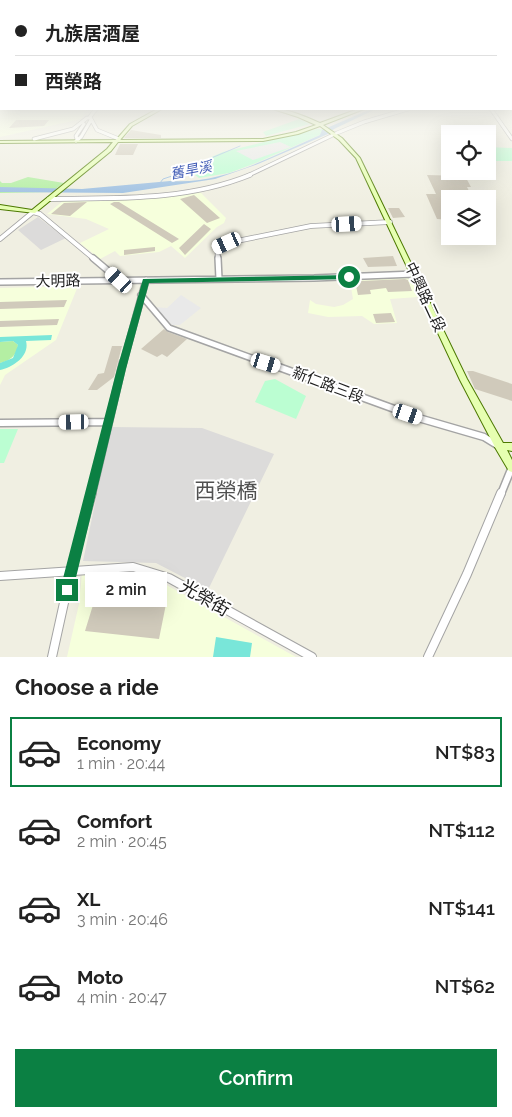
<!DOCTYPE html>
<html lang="en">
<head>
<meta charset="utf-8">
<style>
	body { margin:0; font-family:Raleway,"Noto Sans TC",sans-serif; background:#f6f6f6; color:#222; height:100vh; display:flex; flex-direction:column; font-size:19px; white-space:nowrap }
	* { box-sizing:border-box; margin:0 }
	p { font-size:16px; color:#767676 }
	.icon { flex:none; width:28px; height:28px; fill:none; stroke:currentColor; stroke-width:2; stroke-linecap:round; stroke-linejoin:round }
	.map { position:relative; height:657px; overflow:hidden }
	.panel { display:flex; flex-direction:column; background:#fff; flex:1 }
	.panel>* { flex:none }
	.banner { position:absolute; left:0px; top:0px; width:512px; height:110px; box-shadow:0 5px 20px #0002; display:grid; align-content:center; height:110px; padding:0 15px; background:#fff }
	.fabs { position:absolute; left:441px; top:125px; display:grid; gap:10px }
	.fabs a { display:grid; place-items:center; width:55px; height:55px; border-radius:0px; background:#fff; box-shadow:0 5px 20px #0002; font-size:25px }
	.end { position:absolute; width:22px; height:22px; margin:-11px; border:6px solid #0b8043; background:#fff; box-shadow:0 0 0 2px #fff }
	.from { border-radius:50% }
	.bubble { position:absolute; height:35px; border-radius:0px; background:#fff; box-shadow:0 5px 20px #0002; font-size:16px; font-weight:600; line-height:35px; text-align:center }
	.car { position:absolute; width:15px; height:30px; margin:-15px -8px; border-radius:6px; box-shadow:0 0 4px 1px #0007; background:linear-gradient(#fff 24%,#345 0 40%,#fff 0 76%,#345 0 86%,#fff 0) }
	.banner b { display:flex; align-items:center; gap:18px; height:48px; font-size:19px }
	.banner b+b { border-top:1px solid #e0e0e0 }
	.banner i { width:12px; height:12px; background:#222 }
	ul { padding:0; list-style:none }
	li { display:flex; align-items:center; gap:15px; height:70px; margin:0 10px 8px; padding:0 5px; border:2px solid transparent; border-radius:0px }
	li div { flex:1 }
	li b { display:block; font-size:19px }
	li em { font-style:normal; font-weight:600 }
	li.on { border-color:#0b8043 }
	li>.icon { width:45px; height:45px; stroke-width:1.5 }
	h2 { padding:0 15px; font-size:22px; line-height:60px }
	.cta { display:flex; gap:10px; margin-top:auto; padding:10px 15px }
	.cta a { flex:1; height:58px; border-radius:0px; background:#0b8043; color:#fff; font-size:20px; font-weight:600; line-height:58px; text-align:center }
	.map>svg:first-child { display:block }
	.residential { fill:#dcdbda }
	.education { fill:#f6ffdc }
	.grass { fill:#b4efa3 }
	.park { fill:#bbfed2 }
	.pitch { fill:#79e6d9 }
	.parking { fill:#e9e9e9 }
	.water { fill:#9ec0e2 }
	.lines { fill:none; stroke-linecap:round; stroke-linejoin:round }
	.stream { stroke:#9ec0e2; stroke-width:1 }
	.building { fill:#d0cabb }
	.street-far4-casing { stroke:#a4a4a4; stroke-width:4.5 }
	.street-far3-casing { stroke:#a4a4a4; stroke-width:5.5 }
	.street-far2-casing { stroke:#a4a4a4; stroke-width:8 }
	.street-far1-casing { stroke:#a4a4a4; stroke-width:9 }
	.street-casing { stroke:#a4a4a4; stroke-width:10 }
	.secondary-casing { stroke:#4c7900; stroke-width:2 }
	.street-far4 { stroke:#fff; stroke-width:3 }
	.street-far3 { stroke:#fff; stroke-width:4 }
	.street-far2 { stroke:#fff; stroke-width:5 }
	.street-far1 { stroke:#fff; stroke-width:6 }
	.street { stroke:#fff; stroke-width:8 }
	.secondary { fill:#e6ffb1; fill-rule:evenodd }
	.route { fill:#0b8043 }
	.labels { text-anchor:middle; stroke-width:4; stroke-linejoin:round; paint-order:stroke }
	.far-water-label { font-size:14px; font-style:italic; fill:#415cb6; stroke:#fff }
	.street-label { font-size:15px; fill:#1d1d1d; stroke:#fff }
	.near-street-label { font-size:18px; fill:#1d1d1d; stroke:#fff }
	.near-quarter-label { font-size:21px; fill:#505050; stroke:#fff }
</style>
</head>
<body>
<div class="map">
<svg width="512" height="657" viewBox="0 0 512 657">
	<rect width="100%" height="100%" fill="#f0efe2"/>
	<path class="residential" d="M38,217L65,238H66L41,250L18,230Z
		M111,427L202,428L274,454L208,590L156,563L83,561Z"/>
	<path class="education" d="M0,109H87L81,119L0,137Z
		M199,191L226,218L224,223L217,227L185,258L171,246L159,252L120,256L115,251L100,259L80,243L109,229L86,219L47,214L63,201L138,199Z
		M407,278L413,281L420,295L418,297L390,299L397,323L374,324L362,316L328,317L308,313L310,300L316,304L334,307L343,305L353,299L351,287L355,286L356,279Z
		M78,286L56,340L5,375L0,385V288Z
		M128,572L152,577L296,657H67L79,604L82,573Z"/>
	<path class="grass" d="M28,177L64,183L51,192L0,193V181L2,183H11Z
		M13,341L18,345C17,355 10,361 0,363V342Z"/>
	<path class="park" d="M299,119L310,124L266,136L263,132Z
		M317,129H323L324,133L256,163L229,173L199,178L186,168L223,152Z
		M488,147L512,148V161H496Z
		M275,379L306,396L296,419L255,402L265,381Z
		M0,429H18L4,463H0Z"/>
	<path class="pitch" d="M52,335L51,340L26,341C30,356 13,367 0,370V363L13,358L18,345L13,341L0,342V337Z
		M216,637L252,643L250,657H213Z"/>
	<path class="parking" d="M280,142L291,147L253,160L236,151Z
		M181,295L201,308L180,325H172L153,307L167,308Z"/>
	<path class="water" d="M371,109H376L334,129L328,134L258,164L215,179L123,193L0,192V187L82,189L170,181C223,185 274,155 320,135L322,130Z"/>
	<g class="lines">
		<path class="stream" d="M178,172L240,146
			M160,183L163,179L172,176"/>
	</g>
	<path class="building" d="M16,120H49L44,126L9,128Z
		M131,130L161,135V138H124Z
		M120,144H138L133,155H115Z
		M427,175L465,176L471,187H467L473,199H450V220L437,219L426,194H436Z
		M194,195L220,218L207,223L180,199Z
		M87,202L70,216L51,214L64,203Z
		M114,202H119L179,239L172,243L110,204Z
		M388,208H399L405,217L393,218Z
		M204,224L211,229L185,255L179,248Z
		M155,247V251L124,255V250Z
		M393,256L397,266L368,267L363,258Z
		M405,279L408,280L412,291L388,292L386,288L370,290L371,294L358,295L356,286L361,281Z
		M67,300L64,307L0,309V302Z
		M391,313L395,322L376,323L373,314Z
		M59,319L57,325L0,327V321Z
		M164,329L168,332L187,339L167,357L162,354L157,357L141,349Z
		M112,346H122L114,377L97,390H88L98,374L104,373Z
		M467,371H473L512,384V401L475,389Z
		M97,592L167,599L159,639L85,631Z"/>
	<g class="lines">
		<defs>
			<path id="street-far4" d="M491,109L512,139
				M90,117L97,130L119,139
				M89,118L96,109
				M34,139L73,129L87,118
				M77,139L76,136L84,124
				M76,141L81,137L91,120
				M247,176L337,133L364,122L408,109"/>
			<path id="street-far3" d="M49,199C117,198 186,201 250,175
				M0,239L33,212L40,214L94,259
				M218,259L217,247L227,243L311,226L390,222"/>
			<path id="street-far2" d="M93,258L119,280
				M218,258L219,279
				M0,282L314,278L415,274
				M141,295L169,328L268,364
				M123,364L146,280"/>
			<path id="street-far1" d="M265,362L422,419L484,437L497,445
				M0,423L108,422
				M92,494L123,362
				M501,494L512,467"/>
			<path id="street" d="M0,576L133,567L169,578L312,657
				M52,657L71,571L92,493
				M428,657L467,574L501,493"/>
			<path id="secondary" d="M157,109H162L132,126L120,140L263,139L296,132L316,125L298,117L273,109C289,109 306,117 320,123L358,109H364L323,125L342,138L360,158L467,379L503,443H512V451L507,450L512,460V472L509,471L496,449L460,380L356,158L339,140L320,126L298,134L263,141L118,142L111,151L35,213L0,209V205L32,210L107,149L113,142L0,143V141L116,140L130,124Z"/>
		</defs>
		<use href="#street-far4" class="street-far4-casing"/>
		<use href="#street-far3" class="street-far3-casing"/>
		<use href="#street-far2" class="street-far2-casing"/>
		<use href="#street-far1" class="street-far1-casing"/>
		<use href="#street" class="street-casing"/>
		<use href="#secondary" class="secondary-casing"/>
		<use href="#street-far4" class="street-far4"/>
		<use href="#street-far3" class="street-far3"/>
		<use href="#street-far2" class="street-far2"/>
		<use href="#street-far1" class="street-far1"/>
		<use href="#street" class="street"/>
		<use href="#secondary" class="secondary"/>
	</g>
	<linearGradient id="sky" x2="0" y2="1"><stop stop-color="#8ab9e6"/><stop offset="0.54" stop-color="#f8f8f2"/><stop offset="1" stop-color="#f8f8f2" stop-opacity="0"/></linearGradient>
	<rect width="512" height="201" fill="url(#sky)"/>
	<path class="route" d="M349,275L351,276V279L149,283L126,369L73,590L71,594L67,596L62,594L60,590L117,369L143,279Z"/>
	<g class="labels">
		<g class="far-water-label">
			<text transform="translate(191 170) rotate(-11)" y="5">舊旱溪</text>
		</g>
		<g class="street-label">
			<text transform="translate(58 281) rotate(-1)" y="5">大明路</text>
			<text transform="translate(425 297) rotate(65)" y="5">中興路二段</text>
			<text transform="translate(328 385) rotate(21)" y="5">新仁路三段</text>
		</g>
		<g class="near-street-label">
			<text transform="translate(205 598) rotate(30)" y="6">光榮街</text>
		</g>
		<g class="near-quarter-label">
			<text x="226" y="498">西榮橋</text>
		</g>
	</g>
</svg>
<div class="fabs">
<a><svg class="icon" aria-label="locate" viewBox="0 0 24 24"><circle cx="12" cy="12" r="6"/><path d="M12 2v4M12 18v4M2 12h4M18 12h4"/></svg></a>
<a><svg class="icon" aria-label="layers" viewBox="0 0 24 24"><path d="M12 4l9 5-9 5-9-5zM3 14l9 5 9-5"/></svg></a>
</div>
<i class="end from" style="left:349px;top:277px"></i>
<i class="end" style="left:67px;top:590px"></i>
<div class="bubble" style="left:85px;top:572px;width:82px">2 min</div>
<i class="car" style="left:347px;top:224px;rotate:87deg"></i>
<i class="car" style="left:227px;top:243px;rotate:246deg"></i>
<i class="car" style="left:119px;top:280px;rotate:312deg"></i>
<i class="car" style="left:266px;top:363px;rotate:107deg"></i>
<i class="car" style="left:408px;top:414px;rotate:109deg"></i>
<i class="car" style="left:74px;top:422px;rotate:269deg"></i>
<div class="banner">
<b><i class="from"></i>九族居酒屋</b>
<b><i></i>西榮路</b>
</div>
</div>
<section class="panel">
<h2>Choose a ride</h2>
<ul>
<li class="on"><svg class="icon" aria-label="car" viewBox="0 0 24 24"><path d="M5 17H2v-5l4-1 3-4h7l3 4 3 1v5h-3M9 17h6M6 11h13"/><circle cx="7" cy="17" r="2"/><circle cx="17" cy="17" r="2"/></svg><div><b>Economy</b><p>1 min · 20:44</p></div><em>NT$83</em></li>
<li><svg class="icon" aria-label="car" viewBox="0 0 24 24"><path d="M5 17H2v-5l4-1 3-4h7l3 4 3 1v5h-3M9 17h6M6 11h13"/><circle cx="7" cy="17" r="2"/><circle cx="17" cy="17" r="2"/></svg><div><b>Comfort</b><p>2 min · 20:45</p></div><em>NT$112</em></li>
<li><svg class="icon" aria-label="car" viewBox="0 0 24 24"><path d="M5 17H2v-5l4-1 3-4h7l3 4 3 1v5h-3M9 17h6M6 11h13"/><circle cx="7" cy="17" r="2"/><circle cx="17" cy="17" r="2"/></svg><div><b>XL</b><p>3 min · 20:46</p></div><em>NT$141</em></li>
<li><svg class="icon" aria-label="car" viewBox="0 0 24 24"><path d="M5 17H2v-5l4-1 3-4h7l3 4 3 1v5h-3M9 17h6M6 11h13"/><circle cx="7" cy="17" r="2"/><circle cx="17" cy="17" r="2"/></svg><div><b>Moto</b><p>4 min · 20:47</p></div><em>NT$62</em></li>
</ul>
<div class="cta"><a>Confirm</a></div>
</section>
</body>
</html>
